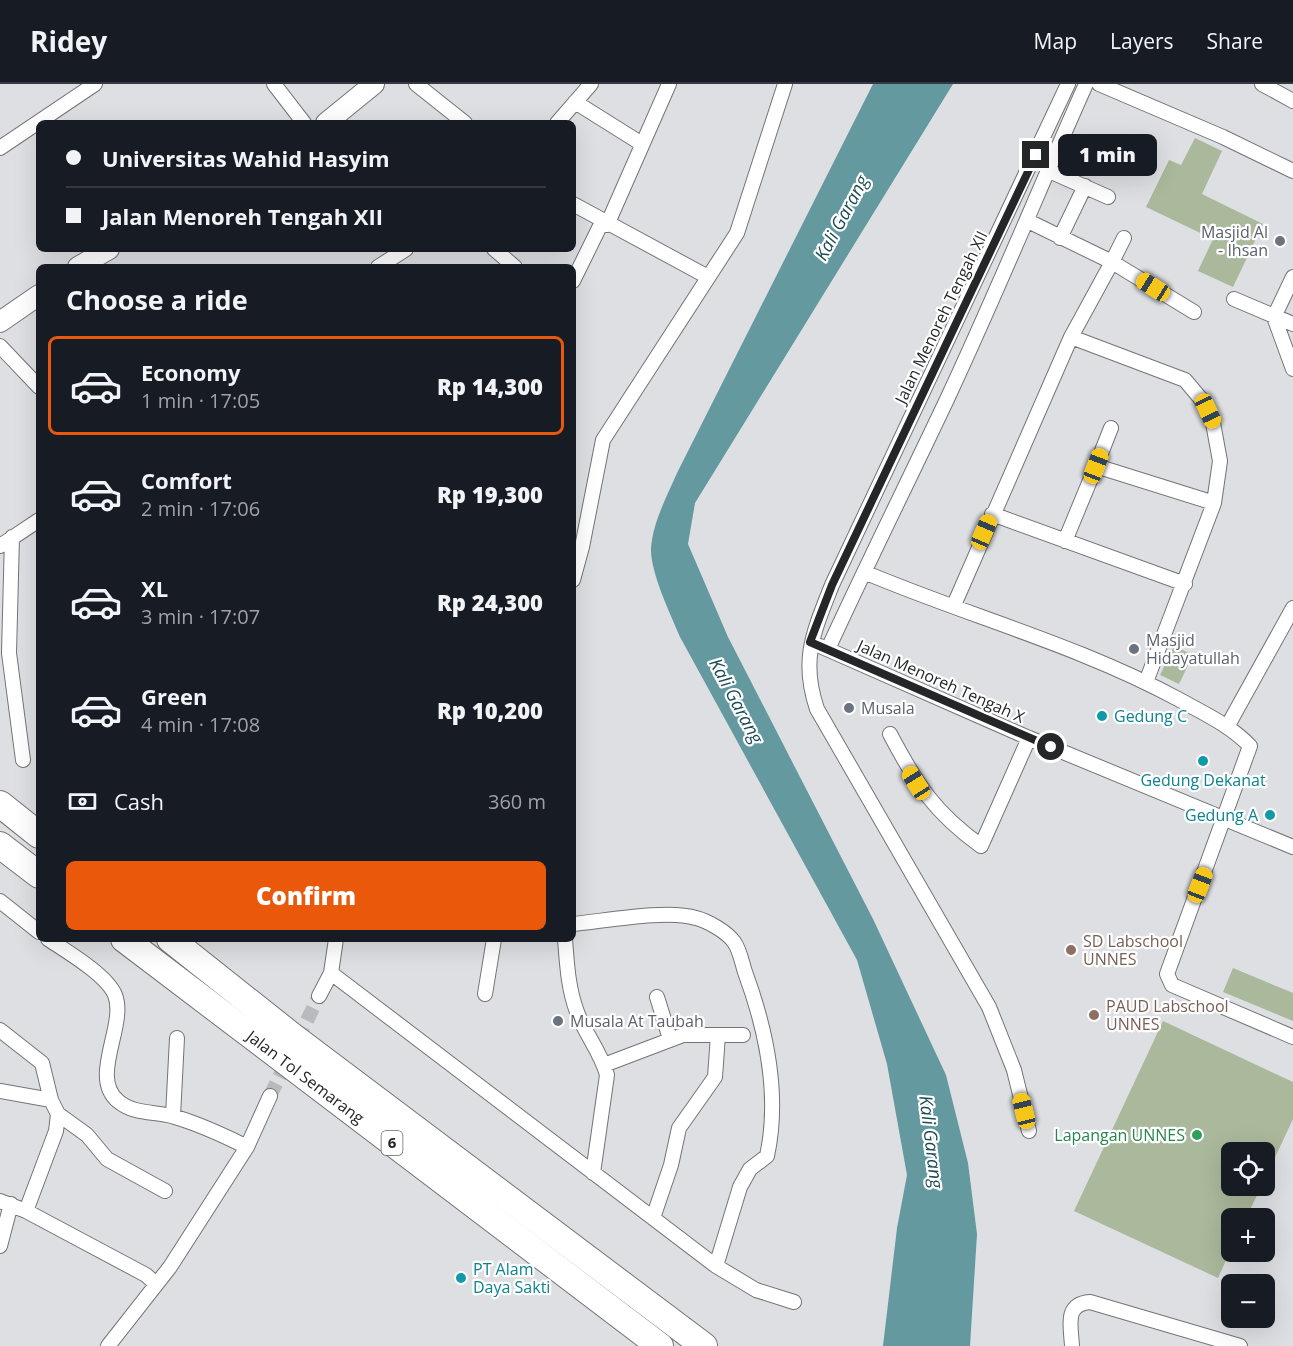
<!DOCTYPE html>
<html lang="en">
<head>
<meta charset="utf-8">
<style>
	body { margin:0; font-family:"Open Sans",sans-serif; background:#20242c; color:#f1f3f6; height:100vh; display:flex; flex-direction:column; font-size:22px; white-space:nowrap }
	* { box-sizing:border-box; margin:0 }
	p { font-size:20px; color:#9ea1a6 }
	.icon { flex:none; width:33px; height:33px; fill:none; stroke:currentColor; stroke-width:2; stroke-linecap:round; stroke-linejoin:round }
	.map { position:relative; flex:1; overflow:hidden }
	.drawer { position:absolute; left:36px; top:180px; width:540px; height:678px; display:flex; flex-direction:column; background:#171b24; border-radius:9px; box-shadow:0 6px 24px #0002 }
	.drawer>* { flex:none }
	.guide { position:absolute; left:36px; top:36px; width:540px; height:132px; border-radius:9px; box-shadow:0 6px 24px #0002; display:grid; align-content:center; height:132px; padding:0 30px; background:#171b24 }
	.buttons { position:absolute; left:1221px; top:1058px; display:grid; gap:12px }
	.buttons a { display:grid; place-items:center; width:54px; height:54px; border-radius:9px; background:#171b24; box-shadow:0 6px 24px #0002; font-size:30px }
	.end { position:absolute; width:27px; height:27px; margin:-14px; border:8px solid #252627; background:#fff; box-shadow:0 0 0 3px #fff }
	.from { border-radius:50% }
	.bubble { position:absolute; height:42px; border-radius:9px; background:#171b24; box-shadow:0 6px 24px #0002; font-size:20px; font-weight:800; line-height:42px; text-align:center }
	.car { position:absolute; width:18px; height:36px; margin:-18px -9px; border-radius:8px; box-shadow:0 0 4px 2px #0007; background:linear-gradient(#f5c518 24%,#345 0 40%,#f5c518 0 76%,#345 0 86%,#f5c518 0) }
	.guide b { display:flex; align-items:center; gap:21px; height:57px; font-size:22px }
	.guide b+b { border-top:2px solid #363941 }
	.guide i { width:15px; height:15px; background:#f1f3f6 }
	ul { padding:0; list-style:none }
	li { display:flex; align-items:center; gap:18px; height:99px; margin:0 12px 9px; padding:0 18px; border:3px solid transparent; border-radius:9px }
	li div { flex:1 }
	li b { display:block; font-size:22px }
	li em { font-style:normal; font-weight:800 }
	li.current { border-color:#ea580c }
	li>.icon { width:54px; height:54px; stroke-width:1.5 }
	h2 { padding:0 30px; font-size:27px; line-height:72px }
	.pay { display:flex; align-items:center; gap:15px; height:66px; padding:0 30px; font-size:22px }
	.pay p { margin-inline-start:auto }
	.cta { display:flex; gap:12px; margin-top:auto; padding:12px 30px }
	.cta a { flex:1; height:69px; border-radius:9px; background:#ea580c; color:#fff; font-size:24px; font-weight:800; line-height:69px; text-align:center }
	header { display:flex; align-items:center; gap:36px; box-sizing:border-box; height:84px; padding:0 30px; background:#171b24; border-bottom:2px solid #363941 }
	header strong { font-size:28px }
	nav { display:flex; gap:33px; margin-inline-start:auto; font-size:21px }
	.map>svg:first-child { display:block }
	.green { fill:#aab89b }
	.water { fill:#63999f }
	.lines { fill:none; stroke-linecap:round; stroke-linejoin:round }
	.minor-tunnel { stroke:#b9babd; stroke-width:14; stroke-dasharray:14 7; stroke-linecap:butt }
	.minor-casing { stroke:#737476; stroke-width:16 }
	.secondary-casing { stroke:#737476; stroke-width:22 }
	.motorway-casing { stroke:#737476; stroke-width:28 }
	.minor { stroke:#fff; stroke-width:14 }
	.secondary { stroke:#fff; stroke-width:20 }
	.motorway { stroke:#fff; stroke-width:26 }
	.route { stroke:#252627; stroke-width:8 }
	.worship-dot { fill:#6b7280; stroke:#fff; stroke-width:2 }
	.culture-dot { fill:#0f9aa8; stroke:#fff; stroke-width:2 }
	.education-dot { fill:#8d6e63; stroke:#fff; stroke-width:2 }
	.leisure-dot { fill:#2e9e5b; stroke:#fff; stroke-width:2 }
	.labels { text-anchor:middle; stroke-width:4.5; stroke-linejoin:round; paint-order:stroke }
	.shield { fill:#fff; stroke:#666768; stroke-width:1.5 }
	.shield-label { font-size:15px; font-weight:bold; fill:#252627 }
	.worship-label { font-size:16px; fill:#5b616d; stroke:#fff; text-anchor:start }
	.street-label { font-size:16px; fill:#252627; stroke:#fff }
	.culture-label { font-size:16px; fill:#0d838f; stroke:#fff; text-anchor:start }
	.education-label { font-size:16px; fill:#785e54; stroke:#fff; text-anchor:start }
	.leisure-label { font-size:16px; fill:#27864d; stroke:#fff; text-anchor:end }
	.water-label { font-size:18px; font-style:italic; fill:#1b4b51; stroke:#fff }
</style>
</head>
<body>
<header>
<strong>Ridey</strong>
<nav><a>Map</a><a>Layers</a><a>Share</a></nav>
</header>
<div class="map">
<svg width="1293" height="1262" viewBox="0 0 1293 1262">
	<rect width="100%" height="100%" fill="#dedfe2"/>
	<path class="green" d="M1195,54L1222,67L1202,110L1263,140L1233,203L1198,187L1213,155L1146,123L1169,76L1181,81Z
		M1174,562L1193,571L1179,600L1160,591Z
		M1233,884L1293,909V937L1223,908Z
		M1163,937L1293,998V1035L1265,1095L1264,1068H1232V1101H1262L1246,1134H1232L1231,1165L1218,1194L1074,1127Z"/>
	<path class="water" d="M873,0H953L695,419L688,460L728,553L873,835L946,991L968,1079L977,1150L970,1262H883L897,1144L907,1091L887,980L857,876L680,553C671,531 650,488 651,464C653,438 667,412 677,389Z"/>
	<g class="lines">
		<path class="minor-tunnel" d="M270,1012L319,912"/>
		<defs>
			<path id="minor" d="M274,0L304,39
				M416,0L465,39
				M1099,0L1223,53L1293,87
				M1262,0L1293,17
				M575,18L642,60
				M557,39L591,0
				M0,64L95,0
				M1047,86L1108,113
				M573,120L708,193
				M607,141L669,0
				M1060,154L1085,102
				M1124,154L1112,178L1194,228
				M494,165L515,183
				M378,183L406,165
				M573,197L602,138
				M1234,215L1293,240
				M1274,233L1293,285
				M1274,233L1293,193
				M1071,253L1185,296L1201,315L1213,339L1220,377L1214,419L1146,598
				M0,262L39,303
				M1096,382L1111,344
				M992,430L1185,500
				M12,453L9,569L23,676
				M1065,457L1096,382L1214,419
				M0,462L39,436
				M864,488C968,532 1078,561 1178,615C1203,629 1230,641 1250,662L1167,890L1172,901L1293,953
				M573,496L582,463L603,356L737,149L785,0
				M954,521L1071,253L1112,178L1028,137
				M820,562L1029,654L1293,763
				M828,565C867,480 909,396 949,311C997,208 1040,103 1086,0
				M1227,643L1293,524
				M890,650C917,701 934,728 981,762L1029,654
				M0,817L39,848
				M573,840C605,837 667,825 696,834C708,837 727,848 734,858C740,866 742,879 745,888C766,945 780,1012 767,1072L750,1085L740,1103L716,1182
				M48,855C66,867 107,891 115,911C127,941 89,993 118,1017C134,1031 156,1027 175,1033C199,1040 225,1052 247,1063
				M565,855C567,880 568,904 577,928C585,950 601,968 607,991L593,1089
				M331,889L716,1182L756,1206L794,1218
				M485,910L494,855
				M319,912L331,889L336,855
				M657,913L670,955
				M0,946L42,979L51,1016L58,1030L56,1047L26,1127
				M604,981L683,951H743
				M0,1007L51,1016
				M58,1030L87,1051L107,1075L165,1107
				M173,1032L177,954
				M1029,1047L1014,986L989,923L817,625C800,575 814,547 832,501L1068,0
				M0,1117L26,1127L146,1191L156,1200
				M653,1134L671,1081L679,1044L715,993L718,951
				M0,1162L11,1120
				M108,1262L170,1183L247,1063L270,1012
				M1072,1262C1071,1242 1064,1220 1090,1218L1240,1262"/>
			<path id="secondary" d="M326,39L374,0
				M78,183L109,165
				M0,238L39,211"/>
			<g id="motorway">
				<path d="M0,720L39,751"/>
				<path d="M0,761L39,791"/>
				<path id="s1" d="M124,855L660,1262"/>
				<path d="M170,855L296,955L704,1262"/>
			</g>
		</defs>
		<use href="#minor" class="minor-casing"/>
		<use href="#secondary" class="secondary-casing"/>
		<use href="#motorway" class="motorway-casing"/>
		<use href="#minor" class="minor"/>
		<use href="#secondary" class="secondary"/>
		<use href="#motorway" class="motorway"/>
	</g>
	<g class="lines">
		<path class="route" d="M1036,71L832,501L810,558L1051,663"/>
	</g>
	<g class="worship-dot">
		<circle cx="1280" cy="157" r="6"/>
		<circle cx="1134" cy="565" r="6"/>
		<circle cx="849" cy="624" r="6"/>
		<circle cx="558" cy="937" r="6"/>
	</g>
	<g class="culture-dot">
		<circle cx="1102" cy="632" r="6"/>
		<circle cx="1203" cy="677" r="6"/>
		<circle cx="1270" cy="731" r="6"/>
		<circle cx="461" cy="1194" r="6"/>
	</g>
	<g class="education-dot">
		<circle cx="1071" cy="866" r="6"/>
		<circle cx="1094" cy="931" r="6"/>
	</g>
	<circle class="leisure-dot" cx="1197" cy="1051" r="6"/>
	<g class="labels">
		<rect class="shield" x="381.5" y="1047" width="21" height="24" rx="4.5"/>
		<g class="shield-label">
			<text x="392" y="1064">6</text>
		</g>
		<g class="worship-label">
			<text x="1268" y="154" text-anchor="end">Masjid Al<tspan x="1268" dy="18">- Ihsan</tspan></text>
			<text x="1146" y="562">Masjid<tspan x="1146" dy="18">Hidayatullah</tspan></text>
			<text x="861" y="630">Musala</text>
			<text x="570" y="943">Musala At Taubah</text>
		</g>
		<g class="street-label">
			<text transform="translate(941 233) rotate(-64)" y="6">Jalan Menoreh Tengah XII</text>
			<text transform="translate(941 597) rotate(24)" y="6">Jalan Menoreh Tengah X</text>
			<text dy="6" stroke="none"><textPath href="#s1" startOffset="228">Jalan Tol Semarang</textPath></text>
		</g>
		<g class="culture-label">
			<text x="1114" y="638">Gedung C</text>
			<text x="1203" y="702" text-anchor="middle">Gedung Dekanat</text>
			<text x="1258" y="737" text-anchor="end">Gedung A</text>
			<text x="473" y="1191">PT Alam<tspan x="473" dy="18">Daya Sakti</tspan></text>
		</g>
		<g class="education-label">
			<text x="1083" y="863">SD Labschool<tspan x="1083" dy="18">UNNES</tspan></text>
			<text x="1106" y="928">PAUD Labschool<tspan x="1106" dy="18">UNNES</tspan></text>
		</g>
		<g class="leisure-label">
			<text x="1185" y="1057">Lapangan UNNES</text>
		</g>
		<g class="water-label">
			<text transform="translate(842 134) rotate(-62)" y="6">Kali Garang</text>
			<text transform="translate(736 617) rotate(62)" y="6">Kali Garang</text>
			<text transform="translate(931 1058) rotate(83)" y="6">Kali Garang</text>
		</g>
	</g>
</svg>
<div class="buttons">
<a><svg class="icon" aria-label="locate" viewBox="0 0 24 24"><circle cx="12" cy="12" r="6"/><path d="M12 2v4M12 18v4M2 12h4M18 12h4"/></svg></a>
<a>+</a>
<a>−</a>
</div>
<i class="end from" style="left:1051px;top:663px"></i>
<i class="end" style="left:1036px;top:71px"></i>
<div class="bubble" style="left:1058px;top:50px;width:99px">1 min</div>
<i class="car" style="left:1153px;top:203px;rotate:302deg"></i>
<i class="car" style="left:1208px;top:327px;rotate:155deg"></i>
<i class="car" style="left:1096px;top:382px;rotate:21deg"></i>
<i class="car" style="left:984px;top:448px;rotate:23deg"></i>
<i class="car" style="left:916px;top:699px;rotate:328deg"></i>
<i class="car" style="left:1200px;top:801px;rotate:21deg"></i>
<i class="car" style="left:1024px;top:1027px;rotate:346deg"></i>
<div class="guide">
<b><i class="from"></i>Universitas Wahid Hasyim</b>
<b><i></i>Jalan Menoreh Tengah XII</b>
</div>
<section class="drawer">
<h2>Choose a ride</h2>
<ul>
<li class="current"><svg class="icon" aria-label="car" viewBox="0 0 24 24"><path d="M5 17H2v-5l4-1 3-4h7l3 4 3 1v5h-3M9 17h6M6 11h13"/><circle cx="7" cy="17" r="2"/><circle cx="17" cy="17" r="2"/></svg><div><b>Economy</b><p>1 min · 17:05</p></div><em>Rp 14,300</em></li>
<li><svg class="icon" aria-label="car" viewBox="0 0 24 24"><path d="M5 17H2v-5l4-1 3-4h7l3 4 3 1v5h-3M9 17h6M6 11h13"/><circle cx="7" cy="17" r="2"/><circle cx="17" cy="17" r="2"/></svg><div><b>Comfort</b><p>2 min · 17:06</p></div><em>Rp 19,300</em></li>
<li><svg class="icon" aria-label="car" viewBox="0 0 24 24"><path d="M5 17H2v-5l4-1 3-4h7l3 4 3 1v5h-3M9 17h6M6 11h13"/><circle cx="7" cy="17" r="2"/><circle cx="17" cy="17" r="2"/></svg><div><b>XL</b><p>3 min · 17:07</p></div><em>Rp 24,300</em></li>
<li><svg class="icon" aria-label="car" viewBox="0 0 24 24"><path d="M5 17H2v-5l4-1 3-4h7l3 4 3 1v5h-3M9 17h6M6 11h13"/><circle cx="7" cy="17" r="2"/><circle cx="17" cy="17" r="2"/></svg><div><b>Green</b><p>4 min · 17:08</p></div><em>Rp 10,200</em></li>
</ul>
<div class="pay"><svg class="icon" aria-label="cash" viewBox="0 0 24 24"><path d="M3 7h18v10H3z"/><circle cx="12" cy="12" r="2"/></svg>Cash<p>360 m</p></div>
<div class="cta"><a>Confirm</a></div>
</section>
</div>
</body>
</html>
